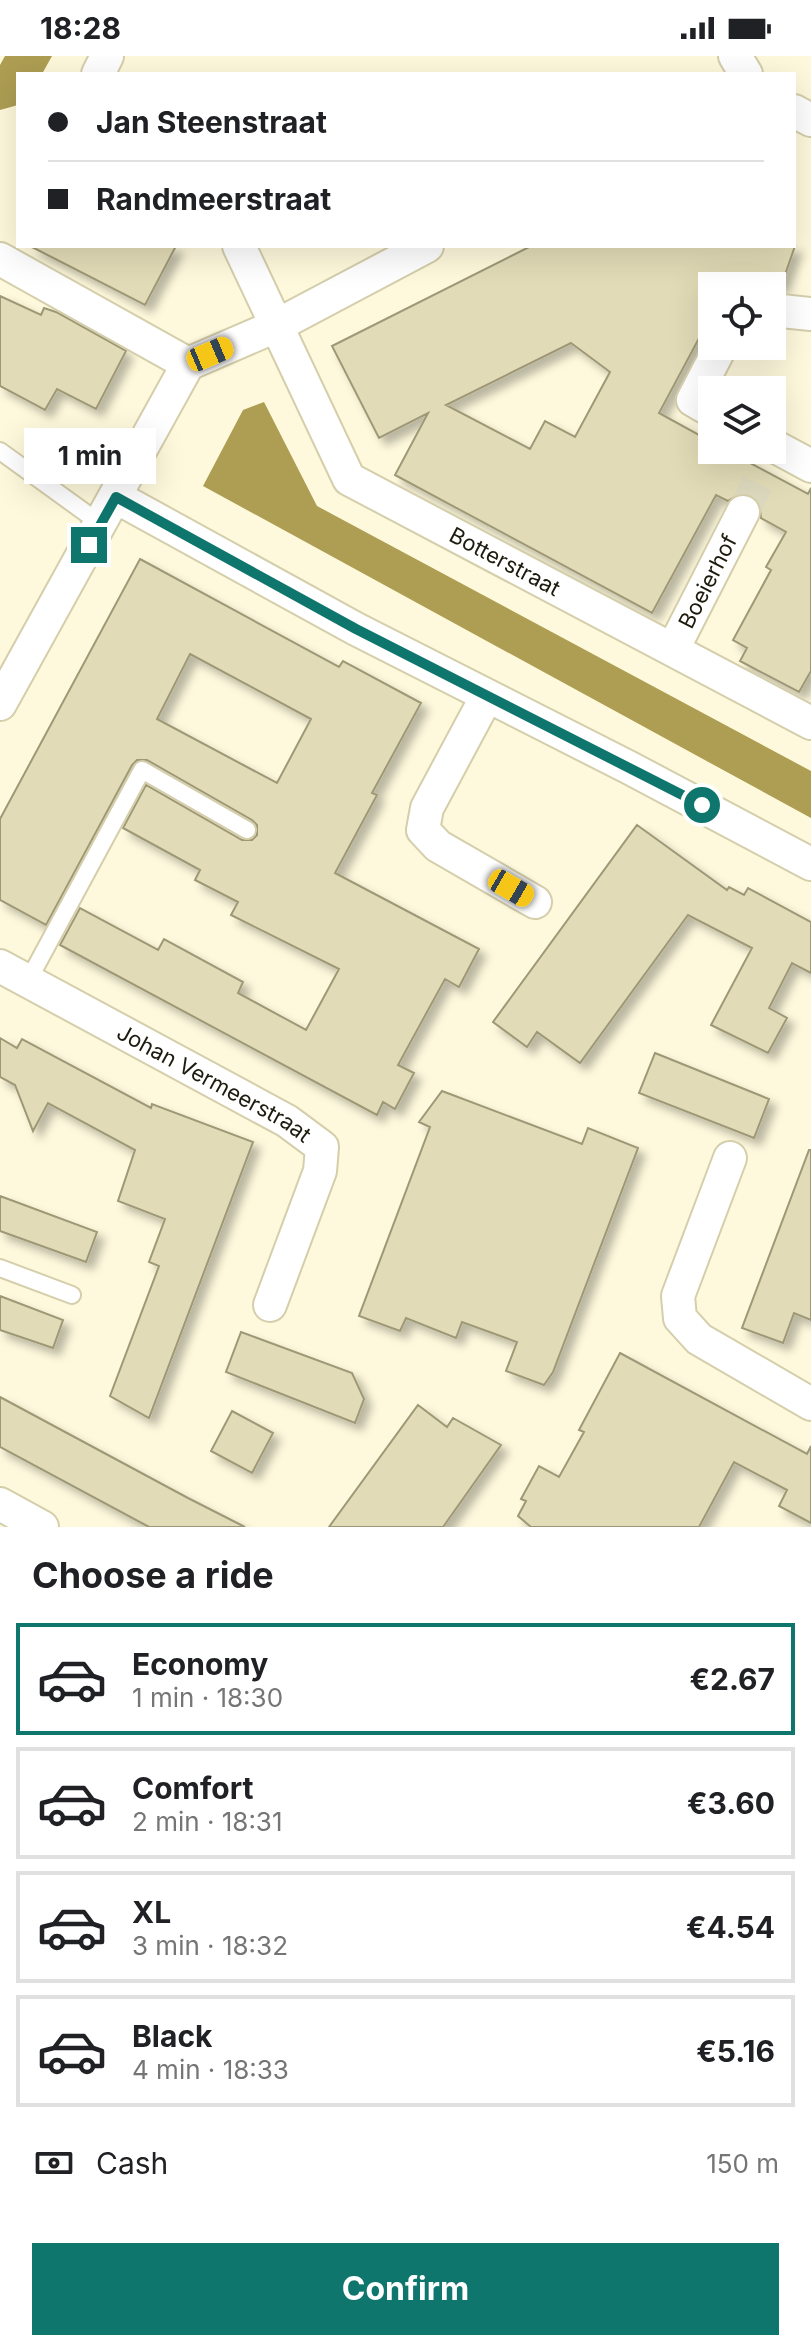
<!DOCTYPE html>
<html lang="en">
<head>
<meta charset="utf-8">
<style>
	body { margin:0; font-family:Inter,sans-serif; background:#f6f6f6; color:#202124; height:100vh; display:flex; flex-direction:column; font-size:30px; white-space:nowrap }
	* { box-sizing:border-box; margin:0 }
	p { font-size:26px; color:#757577 }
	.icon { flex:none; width:44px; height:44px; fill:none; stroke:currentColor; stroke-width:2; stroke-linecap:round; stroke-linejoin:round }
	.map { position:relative; height:1471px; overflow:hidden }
	.panel { display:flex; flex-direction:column; background:#fff; flex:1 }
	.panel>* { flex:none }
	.banner { position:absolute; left:16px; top:16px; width:780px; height:176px; border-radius:0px; box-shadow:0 8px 32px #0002; display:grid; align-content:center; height:176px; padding:0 32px; background:#fff }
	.tools { position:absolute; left:698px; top:216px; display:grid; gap:16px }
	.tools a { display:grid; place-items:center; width:88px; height:88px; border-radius:0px; background:#fff; box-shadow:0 8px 32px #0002; font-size:40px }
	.end { position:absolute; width:36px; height:36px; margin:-18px; border:10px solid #0f766e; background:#fff; box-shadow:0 0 0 4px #fff }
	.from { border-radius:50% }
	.bubble { position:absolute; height:56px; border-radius:0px; background:#fff; box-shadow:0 8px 32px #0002; font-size:26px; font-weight:700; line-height:56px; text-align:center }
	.car { position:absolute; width:24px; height:48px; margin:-24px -12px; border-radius:10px; box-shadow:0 0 6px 2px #0007; background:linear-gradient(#f5c518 24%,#345 0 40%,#f5c518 0 76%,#345 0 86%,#f5c518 0) }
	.banner b { display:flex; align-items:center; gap:28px; height:76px; font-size:30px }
	.banner b+b { border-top:2px solid #e0e0e0 }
	.banner i { width:20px; height:20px; background:#202124 }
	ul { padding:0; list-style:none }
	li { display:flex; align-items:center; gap:24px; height:112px; margin:0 16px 12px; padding:0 16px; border:4px solid #e0e0e0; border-radius:0px }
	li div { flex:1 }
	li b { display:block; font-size:30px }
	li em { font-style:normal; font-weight:700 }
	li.active { border-color:#0f766e }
	li>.icon { width:72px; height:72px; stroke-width:1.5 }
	h2 { padding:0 32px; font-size:36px; line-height:96px }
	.pay { display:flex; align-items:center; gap:20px; height:88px; padding:0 32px; font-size:30px }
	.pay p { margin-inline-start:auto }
	.cta { display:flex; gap:16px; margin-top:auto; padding:16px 32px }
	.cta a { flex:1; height:92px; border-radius:0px; background:#0f766e; color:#fff; font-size:32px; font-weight:700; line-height:92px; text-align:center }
	.status { display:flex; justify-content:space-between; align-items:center; height:56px; padding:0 40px; background:#fff; direction:ltr }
	.status svg { height:22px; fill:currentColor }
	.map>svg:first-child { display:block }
	.water { fill:#ad9e53 }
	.building { fill:#e2dbb7; stroke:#9e9876; stroke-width:2; fill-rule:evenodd; filter:url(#shadow) }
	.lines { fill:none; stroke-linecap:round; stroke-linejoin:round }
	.minor-tunnel { stroke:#dcd8bd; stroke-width:32; stroke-dasharray:32 16; stroke-linecap:butt }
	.service-casing { stroke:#d5ceab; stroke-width:20 }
	.minor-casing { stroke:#d5ceab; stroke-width:36 }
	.service { stroke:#fff; stroke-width:16 }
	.minor { stroke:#fff; stroke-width:32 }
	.route { stroke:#0f766e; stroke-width:10 }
	.labels { text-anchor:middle; stroke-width:6; stroke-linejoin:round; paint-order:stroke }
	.street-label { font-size:22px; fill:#1d1b0d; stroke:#fff }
</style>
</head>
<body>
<div class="status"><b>18:28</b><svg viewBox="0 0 49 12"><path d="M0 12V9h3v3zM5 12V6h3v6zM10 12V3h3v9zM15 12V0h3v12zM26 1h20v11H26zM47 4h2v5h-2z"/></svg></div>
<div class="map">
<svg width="811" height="1471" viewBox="0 0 811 1471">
	<defs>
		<filter id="shadow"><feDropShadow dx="7" dy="7" stdDeviation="4" flood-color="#0004"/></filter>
	</defs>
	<rect width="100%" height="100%" fill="#fef9dc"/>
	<path class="water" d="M5,0H52L42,18H18V49L0,54V9Z
		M264,346L317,450L811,715V762L203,430L243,354Z"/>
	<path class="building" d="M30,190H176L145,249Z
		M531,190H795L781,230H712V258L659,357L712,386V394H726L808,438L811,432V615L799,636L740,605L747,592L733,584L771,514L766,511L786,476L761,462L759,446L752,440L741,437L728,445L716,439L652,557L395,419L428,357L379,382L332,290ZM571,287L610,316L575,381L545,365L530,393L446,349Z
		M0,240L41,259L44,252L56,256L126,295L96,353L57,333L45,354L0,330Z
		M140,503L339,611L343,605L421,647L372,737L377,739L335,817L479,893L459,931L445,923L398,1009L414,1017L395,1053L383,1046L377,1059L60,889L80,852L158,894L164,883L243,926L238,937L306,974L339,913L231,859L238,846L195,824L200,814L123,772L146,729L242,784H252L257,779V769L252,764L147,704H137L132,709L46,869L0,844V763ZM190,598L311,663L277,727L157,663Z
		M637,769L727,834L729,831L744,839L748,832L811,866V917L792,907L769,952L787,962L768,997L711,969L752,892L688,859L580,1007L537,976L527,991L493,966Z
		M0,982L17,992L22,983L151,1052L152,1048L253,1086L149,1362L110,1340L159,1210L149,1206L165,1163L118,1145L135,1094L48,1047L33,1075L15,1029L0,1021Z
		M655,997L769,1043L754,1082L639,1037Z
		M442,1035L582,1088L588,1072L638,1092L553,1316L544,1329L506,1315L517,1286L462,1266L456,1282L406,1262L400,1275L359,1260L430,1071L419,1066Z
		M809,1094H811V1264L794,1257L783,1287L742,1272Z
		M0,1140L97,1176L86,1206L0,1175Z
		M0,1240L63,1264L53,1292L0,1274Z
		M241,1276L352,1317L364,1343L355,1367L226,1316Z
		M620,1297L807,1398L811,1390V1467L779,1450L787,1434L734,1406L699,1471H531L518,1460L526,1445L521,1443L539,1410L559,1421L584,1376L579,1374Z
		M0,1341L188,1442L245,1471H149L0,1391Z
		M418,1349L447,1371L453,1362L501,1389L443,1471H329Z
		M232,1355L273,1377L252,1417L211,1395Z"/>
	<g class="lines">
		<path class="minor-tunnel" d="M743,456L764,415"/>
		<defs>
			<path id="service" d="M0,395L101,468
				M28,925L142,714L247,774
				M0,1212L72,1239"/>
			<g id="minor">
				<path d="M735,0L746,18"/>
				<path d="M98,18L107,0"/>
				<path d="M794,55L811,64"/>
				<path id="s1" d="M239,190L349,423L811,667"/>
				<path d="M0,203L188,308"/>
				<path d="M772,254L811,258"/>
				<path d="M712,355L693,344L721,290"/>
				<path d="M772,389L811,410"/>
				<path d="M116,441L356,573L628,711L811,808"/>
				<path id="s2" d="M673,593L743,456"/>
				<path d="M487,640L427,752L423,774L438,790L535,846"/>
				<path d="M0,648L188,308L276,270L427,190"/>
				<path id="s3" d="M0,910L287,1065L322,1091L320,1115L270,1249"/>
				<path d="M730,1102L678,1240L680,1262L699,1283L811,1348"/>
				<path d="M0,1448L42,1471"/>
			</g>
		</defs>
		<use href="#service" class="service-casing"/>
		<use href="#minor" class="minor-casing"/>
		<use href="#service" class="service"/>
		<use href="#minor" class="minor"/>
	</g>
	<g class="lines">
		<path class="route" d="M89,489L116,441L356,573L702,749"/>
	</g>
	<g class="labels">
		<g class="street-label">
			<text dy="8" stroke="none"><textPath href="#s1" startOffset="434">Botterstraat</textPath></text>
			<text dy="8" stroke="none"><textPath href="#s2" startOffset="76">Boeierhof</textPath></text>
			<text dy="8" stroke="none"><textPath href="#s3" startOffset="244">Johan Vermeerstraat</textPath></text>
		</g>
	</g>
</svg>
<div class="tools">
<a><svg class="icon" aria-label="locate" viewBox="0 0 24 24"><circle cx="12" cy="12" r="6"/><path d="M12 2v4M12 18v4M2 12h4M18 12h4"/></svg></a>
<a><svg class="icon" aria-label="layers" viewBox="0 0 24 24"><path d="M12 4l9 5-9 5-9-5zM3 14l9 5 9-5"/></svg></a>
</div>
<i class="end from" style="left:702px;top:749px"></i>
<i class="end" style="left:89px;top:489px"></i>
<div class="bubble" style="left:24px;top:372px;width:132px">1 min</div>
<i class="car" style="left:210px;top:298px;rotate:67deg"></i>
<i class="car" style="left:511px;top:832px;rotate:120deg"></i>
<div class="banner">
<b><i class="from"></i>Jan Steenstraat</b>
<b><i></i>Randmeerstraat</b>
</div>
</div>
<section class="panel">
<h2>Choose a ride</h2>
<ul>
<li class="active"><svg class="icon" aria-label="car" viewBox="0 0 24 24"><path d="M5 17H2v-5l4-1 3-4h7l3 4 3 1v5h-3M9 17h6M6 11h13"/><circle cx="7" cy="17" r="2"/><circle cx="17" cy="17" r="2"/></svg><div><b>Economy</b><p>1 min · 18:30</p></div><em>€2.67</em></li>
<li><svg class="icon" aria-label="car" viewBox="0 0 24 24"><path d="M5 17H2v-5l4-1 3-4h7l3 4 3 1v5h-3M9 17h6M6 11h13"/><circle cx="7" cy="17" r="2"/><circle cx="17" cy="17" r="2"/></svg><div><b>Comfort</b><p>2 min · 18:31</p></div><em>€3.60</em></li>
<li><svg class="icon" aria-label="car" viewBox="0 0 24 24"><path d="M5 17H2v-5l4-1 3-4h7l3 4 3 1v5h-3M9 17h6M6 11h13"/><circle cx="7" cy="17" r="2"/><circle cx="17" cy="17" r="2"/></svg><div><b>XL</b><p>3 min · 18:32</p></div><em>€4.54</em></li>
<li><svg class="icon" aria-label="car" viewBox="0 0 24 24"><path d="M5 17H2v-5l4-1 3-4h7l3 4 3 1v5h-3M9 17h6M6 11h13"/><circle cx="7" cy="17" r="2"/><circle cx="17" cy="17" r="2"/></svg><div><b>Black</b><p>4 min · 18:33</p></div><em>€5.16</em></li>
</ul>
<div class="pay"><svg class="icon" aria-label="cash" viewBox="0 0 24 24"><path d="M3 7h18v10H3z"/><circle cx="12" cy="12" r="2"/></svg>Cash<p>150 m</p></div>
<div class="cta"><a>Confirm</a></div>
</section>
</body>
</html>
